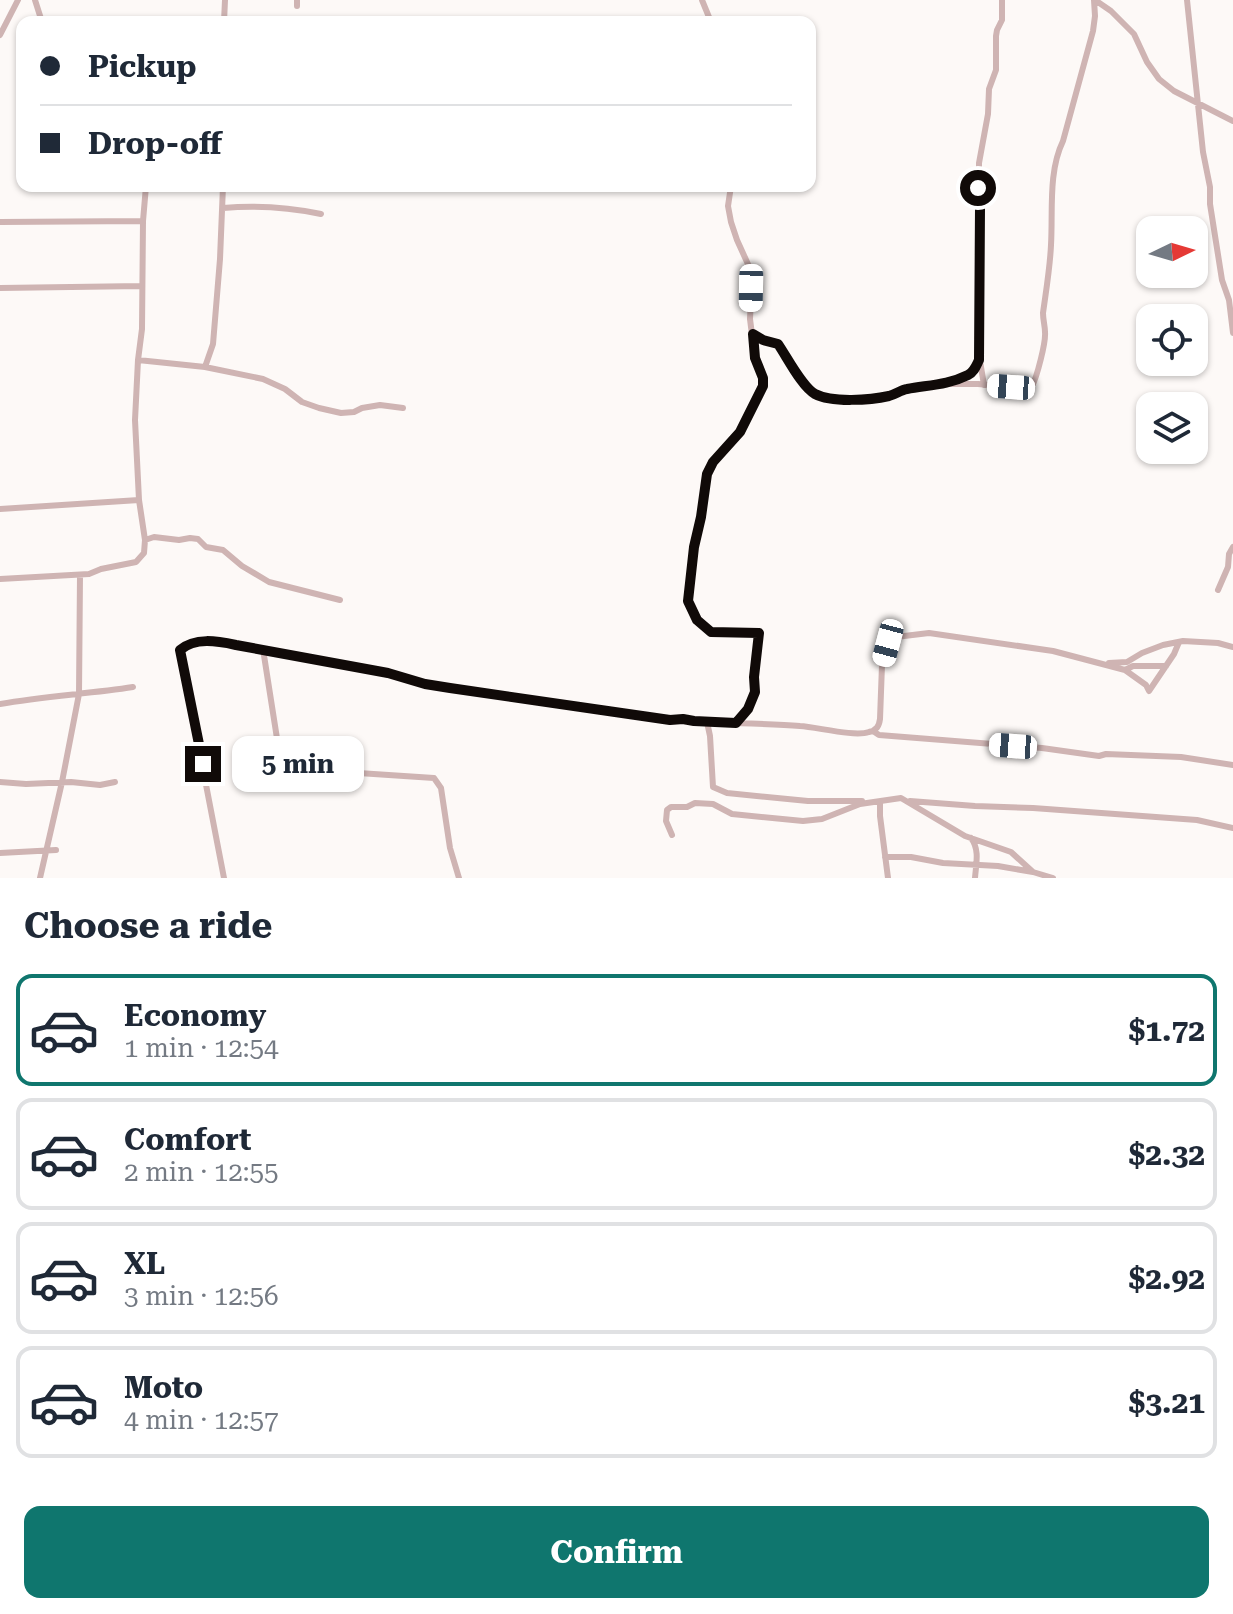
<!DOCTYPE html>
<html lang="en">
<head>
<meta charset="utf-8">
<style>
	body { margin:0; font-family:"Roboto Serif",serif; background:#f6f6f7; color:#1f2937; height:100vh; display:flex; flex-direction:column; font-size:30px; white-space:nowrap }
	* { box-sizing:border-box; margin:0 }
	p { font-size:26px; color:#747a83 }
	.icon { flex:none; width:44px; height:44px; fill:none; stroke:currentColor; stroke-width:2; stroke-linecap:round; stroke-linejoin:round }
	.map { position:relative; height:878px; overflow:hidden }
	.sheet { display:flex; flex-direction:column; background:#fff; flex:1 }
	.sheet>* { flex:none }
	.top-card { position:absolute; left:16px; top:16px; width:800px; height:176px; border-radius:16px; box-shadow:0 2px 6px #0004; display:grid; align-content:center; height:176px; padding:0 24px; background:#fff }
	.needle { width:52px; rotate:85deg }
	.controls { position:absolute; left:1136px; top:216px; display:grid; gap:16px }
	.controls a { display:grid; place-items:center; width:72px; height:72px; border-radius:16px; background:#fff; box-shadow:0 2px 6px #0004; font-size:40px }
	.end { position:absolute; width:36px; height:36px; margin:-18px; border:10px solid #100a08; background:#fff; box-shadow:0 0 0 4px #fff }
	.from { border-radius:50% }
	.bubble { position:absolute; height:56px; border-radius:16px; background:#fff; box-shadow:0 2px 6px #0004; font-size:26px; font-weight:700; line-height:56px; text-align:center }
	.car { position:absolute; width:24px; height:48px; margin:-24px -12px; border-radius:10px; box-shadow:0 0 6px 2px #0007; background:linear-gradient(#fff 24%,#345 0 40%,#fff 0 76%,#345 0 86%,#fff 0) }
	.top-card b { display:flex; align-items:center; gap:28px; height:76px; font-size:30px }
	.top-card b+b { border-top:2px solid #e0e1e3 }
	.top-card i { width:20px; height:20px; background:#1f2937 }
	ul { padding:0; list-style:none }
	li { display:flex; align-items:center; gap:24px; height:112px; margin:0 16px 12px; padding:0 8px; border:4px solid #e0e1e3; border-radius:16px }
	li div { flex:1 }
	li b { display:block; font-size:30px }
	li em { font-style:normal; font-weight:700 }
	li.selected { border-color:#0f766e }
	li>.icon { width:72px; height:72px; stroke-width:1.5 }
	h2 { padding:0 24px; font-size:36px; line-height:96px }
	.action { display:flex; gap:16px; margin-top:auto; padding:16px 24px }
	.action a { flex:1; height:92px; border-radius:16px; background:#0f766e; color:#fff; font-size:32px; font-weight:700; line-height:92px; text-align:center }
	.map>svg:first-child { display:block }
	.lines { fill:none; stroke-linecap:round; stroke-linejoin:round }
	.minor { stroke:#cfb4b3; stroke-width:6 }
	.route { stroke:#100a08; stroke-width:10 }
</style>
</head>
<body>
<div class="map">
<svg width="1233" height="878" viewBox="0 0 1233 878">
	<rect width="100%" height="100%" fill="#fdf9f7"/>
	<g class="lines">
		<path class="minor" d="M35,0L42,22
			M297,0V6
			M702,0L711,22
			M1095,0L1111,11L1134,34L1147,62L1159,79L1174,91L1233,121
			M1187,0L1203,152L1210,187V204L1222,280L1229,300L1233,333
			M224,22L225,0
			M0,35L18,0
			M223,208C257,205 288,207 321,214
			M0,222L143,221
			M0,288L142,286
			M753,334L763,340L778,344C787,357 802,387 815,394C832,403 871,400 889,395C895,394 901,390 907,389C928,385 948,385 968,375C974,372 976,366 979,360
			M138,360L205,367L263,379L285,389L302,402L319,408L341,413L354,412L362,408L380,405L403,408
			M205,367L213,344L220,259L223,186
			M942,384H978L1011,387L1032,386C1037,377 1046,342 1045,332C1045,326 1043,320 1043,313C1046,291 1050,268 1051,245C1053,211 1048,172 1063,141L1093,31L1095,16L1094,0
			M984,385L979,355V163L988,114L989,89L996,70V36L997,30L1002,20V0
			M0,509L139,500
			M145,540L154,537L179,540L190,538L198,539L206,547L223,550L242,566L269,582L340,600
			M0,579L89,574L101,569L136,562L144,553L145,540L139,500L135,420L138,360L142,329L143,221L146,186
			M1218,590L1228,567L1229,554L1233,547
			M263,649L281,764L283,768L434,778L441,788L450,848L459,878
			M1109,663L1127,662L1142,653L1163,645L1183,641L1218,643L1233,647
			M1125,670L1133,666H1166
			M0,704C44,696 88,694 133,687
			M707,722L710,736L713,787L727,793L808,801H862
			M737,723C758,724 779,724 800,726C817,727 854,737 869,732C877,730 879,726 880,719L882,665L888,643L896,637L929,633L1053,651L1125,670L1146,685L1149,691L1174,654L1179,642
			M873,731L879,735L1042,748L1099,756L1106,754L1181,757L1233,765
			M0,782L26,784L71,782L100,785L115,782
			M910,801L975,806L1033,808L1197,820L1233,828
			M880,802V816L888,878
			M672,835L666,821L667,810L671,807H687L695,803L713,804L732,814L803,821L822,819L860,804L901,798L965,836L1011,852L1033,872L1053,878
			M971,838C980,850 976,864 975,878
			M0,853L56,850
			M885,857H911L943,863L998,866L1033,872
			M40,878L62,782L79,694L80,575
			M224,878L180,650C196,637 217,642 236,645L388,673L425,684L450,688L670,720L683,719L694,721L736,723L748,709L755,692L754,677L759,633L711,632L697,620L688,601L694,547L701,517L707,474L713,462L740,432L763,386V378L755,358L750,319L752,273L737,240L731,222L728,206L731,186"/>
	</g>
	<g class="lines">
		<path class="route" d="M203,764L180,650C195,637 217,641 236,645L388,673L425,684L450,688L670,720L683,719L694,721L736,723L748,709L755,692L754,677L759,633L711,632L697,620L688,601L694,547L701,517L707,474L713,462L740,432L763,386V378L755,358L753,334L763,340L778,344C787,357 802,387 815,394C832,403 871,400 889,396C896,394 901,390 907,389C928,385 948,385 968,375C974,372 976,366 979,360L980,208L978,188"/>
	</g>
</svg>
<div class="controls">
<a><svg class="needle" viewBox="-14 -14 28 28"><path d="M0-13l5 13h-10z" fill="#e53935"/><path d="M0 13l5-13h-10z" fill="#747a83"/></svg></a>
<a><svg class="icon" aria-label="locate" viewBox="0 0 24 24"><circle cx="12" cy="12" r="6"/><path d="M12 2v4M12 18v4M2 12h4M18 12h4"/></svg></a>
<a><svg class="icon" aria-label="layers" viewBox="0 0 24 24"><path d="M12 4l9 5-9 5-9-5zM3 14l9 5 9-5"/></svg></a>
</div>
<i class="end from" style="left:978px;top:188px"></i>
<i class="end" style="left:203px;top:764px"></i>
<div class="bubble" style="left:232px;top:736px;width:132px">5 min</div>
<i class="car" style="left:751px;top:288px;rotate:181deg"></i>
<i class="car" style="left:1011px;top:387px;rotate:274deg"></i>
<i class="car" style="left:888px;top:643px;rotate:195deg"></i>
<i class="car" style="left:1013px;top:746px;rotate:274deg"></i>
<div class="top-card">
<b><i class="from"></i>Pickup</b>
<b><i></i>Drop-off</b>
</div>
</div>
<section class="sheet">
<h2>Choose a ride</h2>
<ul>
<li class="selected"><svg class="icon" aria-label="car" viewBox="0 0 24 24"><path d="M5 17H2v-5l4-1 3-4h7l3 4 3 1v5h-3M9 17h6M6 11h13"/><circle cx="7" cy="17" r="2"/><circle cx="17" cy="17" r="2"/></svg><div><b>Economy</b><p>1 min · 12:54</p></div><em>$1.72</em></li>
<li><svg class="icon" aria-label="car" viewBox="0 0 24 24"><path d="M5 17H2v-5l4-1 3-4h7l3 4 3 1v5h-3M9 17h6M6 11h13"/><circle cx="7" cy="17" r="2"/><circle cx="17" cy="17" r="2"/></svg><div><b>Comfort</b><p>2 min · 12:55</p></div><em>$2.32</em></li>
<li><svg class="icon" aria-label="car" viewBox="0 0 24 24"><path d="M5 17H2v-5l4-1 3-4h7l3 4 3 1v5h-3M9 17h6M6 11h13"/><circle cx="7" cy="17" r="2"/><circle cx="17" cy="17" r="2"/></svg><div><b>XL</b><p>3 min · 12:56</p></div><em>$2.92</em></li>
<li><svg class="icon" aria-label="car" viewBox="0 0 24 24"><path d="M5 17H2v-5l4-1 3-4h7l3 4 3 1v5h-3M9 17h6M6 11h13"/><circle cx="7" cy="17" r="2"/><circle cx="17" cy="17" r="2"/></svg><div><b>Moto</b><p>4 min · 12:57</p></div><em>$3.21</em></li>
</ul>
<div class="action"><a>Confirm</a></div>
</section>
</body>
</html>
